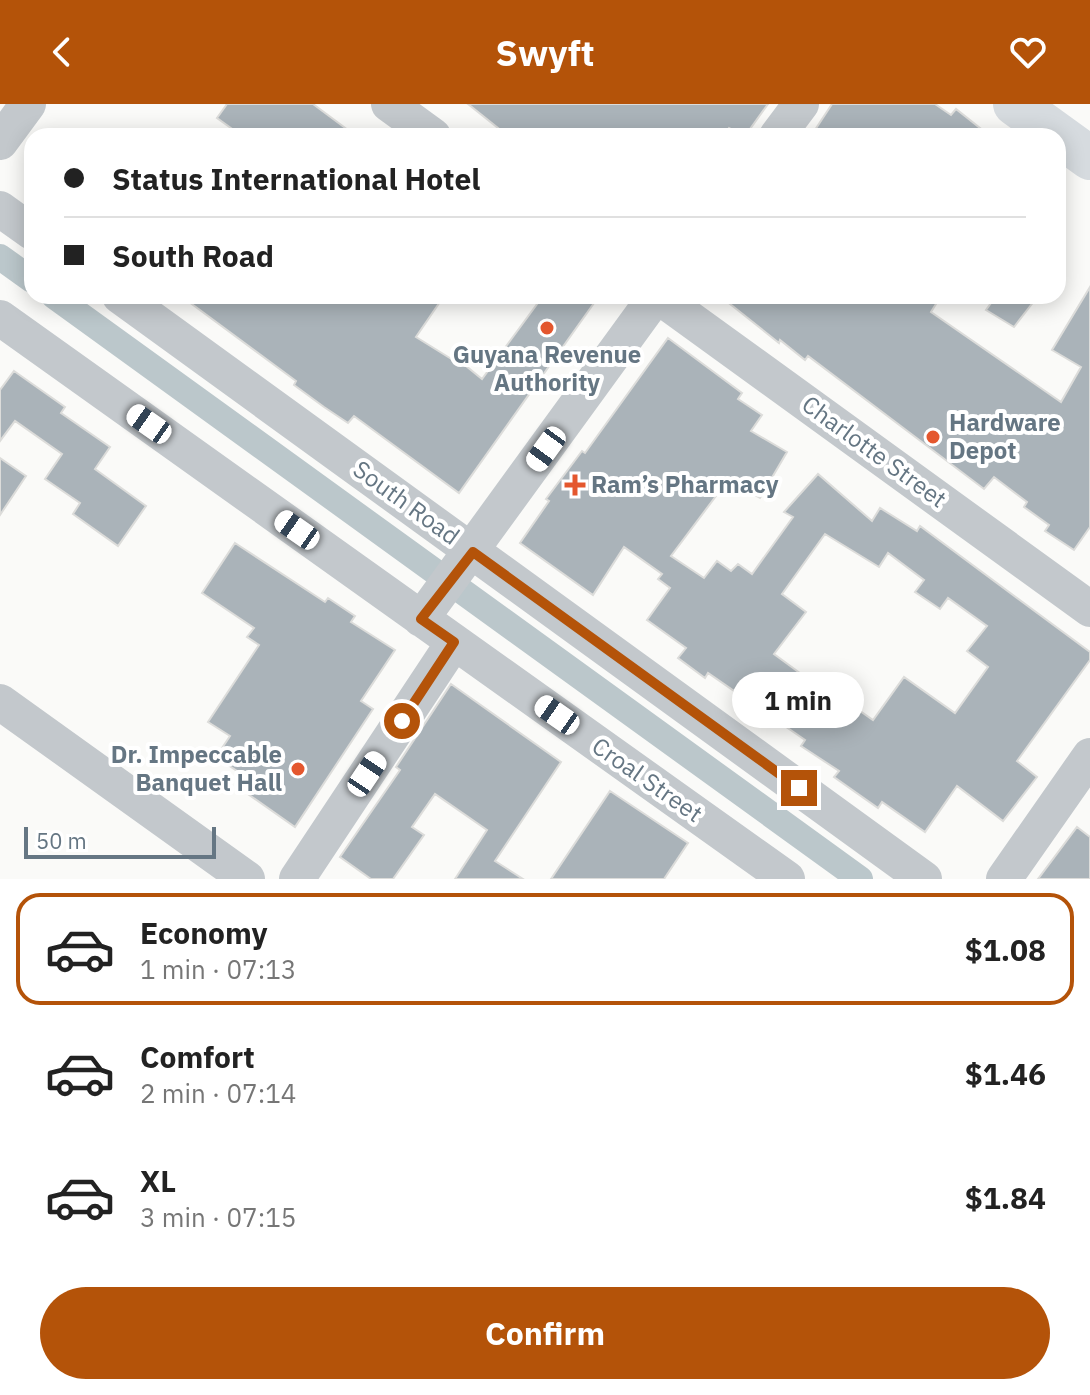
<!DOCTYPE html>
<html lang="en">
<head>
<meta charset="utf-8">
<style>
	body { margin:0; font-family:"IBM Plex Sans",sans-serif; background:#f6f6f6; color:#222; height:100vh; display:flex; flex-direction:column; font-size:30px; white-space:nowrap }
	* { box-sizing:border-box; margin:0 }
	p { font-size:26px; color:#767676 }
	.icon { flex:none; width:44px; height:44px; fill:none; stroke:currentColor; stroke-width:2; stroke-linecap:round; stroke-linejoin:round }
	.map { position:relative; height:775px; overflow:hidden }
	.details { display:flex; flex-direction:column; background:#fff; flex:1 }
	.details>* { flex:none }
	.hud { position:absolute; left:24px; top:24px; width:1042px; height:176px; border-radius:24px; box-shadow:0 4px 20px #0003; display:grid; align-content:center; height:176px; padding:0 40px; background:#fff }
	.scale { position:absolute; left:24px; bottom:20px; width:192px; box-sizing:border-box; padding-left:8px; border:4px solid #657683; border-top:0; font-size:22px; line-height:28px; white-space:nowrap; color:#657683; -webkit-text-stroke:6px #fff; paint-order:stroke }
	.end { position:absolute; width:36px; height:36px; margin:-18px; border:10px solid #b45309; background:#fff; box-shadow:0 0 0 4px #fff }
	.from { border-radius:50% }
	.bubble { position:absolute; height:56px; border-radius:28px; background:#fff; box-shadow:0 4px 20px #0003; font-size:26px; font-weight:800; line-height:56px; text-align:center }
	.car { position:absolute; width:24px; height:48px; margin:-24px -12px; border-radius:10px; box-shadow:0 0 6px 2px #0007; background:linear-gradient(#fff 24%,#345 0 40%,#fff 0 76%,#345 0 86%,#fff 0) }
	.hud b { display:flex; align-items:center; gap:28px; height:76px; font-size:30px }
	.hud b+b { border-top:2px solid #e0e0e0 }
	.hud i { width:20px; height:20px; background:#222 }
	ul { padding:14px 0 0; list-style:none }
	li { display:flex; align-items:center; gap:24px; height:112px; margin:0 16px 12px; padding:0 24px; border:4px solid transparent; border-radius:24px }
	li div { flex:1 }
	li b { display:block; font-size:30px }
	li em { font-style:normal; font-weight:800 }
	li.current { border-color:#b45309 }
	li>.icon { width:72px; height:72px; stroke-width:1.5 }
	.primary-button { display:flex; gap:16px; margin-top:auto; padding:16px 40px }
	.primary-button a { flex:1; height:92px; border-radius:48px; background:#b45309; color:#fff; font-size:32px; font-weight:800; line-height:92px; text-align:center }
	header { display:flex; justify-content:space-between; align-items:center; height:104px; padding:0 40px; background:#b45309; color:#fff; font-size:36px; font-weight:800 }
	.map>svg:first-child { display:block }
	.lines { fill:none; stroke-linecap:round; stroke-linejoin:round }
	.canal { stroke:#bbc7cb; stroke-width:26 }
	.building { fill:#aab3b9; stroke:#dcdcda; stroke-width:2; fill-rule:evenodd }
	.minor { stroke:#c3c8cc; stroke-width:36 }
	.major { stroke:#d6dbdf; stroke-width:44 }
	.route { stroke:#b45309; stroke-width:10 }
	.poi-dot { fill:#e4572e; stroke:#fff; stroke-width:3 }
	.labels { text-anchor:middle; stroke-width:8; stroke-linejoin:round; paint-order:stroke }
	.poi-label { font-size:24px; font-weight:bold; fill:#657683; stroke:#fff; text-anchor:start }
	.street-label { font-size:24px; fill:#657683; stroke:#fff }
</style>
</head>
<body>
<header><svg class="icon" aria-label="back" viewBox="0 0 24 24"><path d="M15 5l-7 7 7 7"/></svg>Swyft<svg class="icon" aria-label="heart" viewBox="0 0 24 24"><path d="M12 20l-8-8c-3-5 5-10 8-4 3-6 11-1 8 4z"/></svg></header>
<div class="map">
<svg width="1090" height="775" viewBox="0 0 1090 775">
	<rect width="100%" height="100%" fill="#fafaf8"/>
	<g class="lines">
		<path class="canal" d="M0,153L32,176
			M54,192L860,775"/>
	</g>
	<path class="building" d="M227,0H313L356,32H242L217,14Z
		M468,0H768L745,32L729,24L723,32H508Z
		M832,0H935L951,11L956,5L990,32H811Z
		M1090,183V423L1074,446L1045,427L1049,421L1024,403L1027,398L994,373L984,385L808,252L805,256L780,236L779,239L720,192H941L931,208L1061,298L1081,263L1052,246Z
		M181,192H444L416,233L453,256L455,253L482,275L543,192H599L459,389L354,312L348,319L324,303L294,281L296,277Z
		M996,192H1038L1014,223L986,206Z
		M668,234L742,289L738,295L762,311L751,327L787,348L760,394L728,376L671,452L704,474L717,457L731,467L738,460L752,470L793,413L784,408L818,370L872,417L880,404L917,427L920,422L1090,548V556L1017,657L1037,673L1003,717L957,682L925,728L882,698L878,704L834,673L839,667L801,642L805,636L708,569L705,574L678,554L686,544L647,516L670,484L658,475L662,470L624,443L593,491L520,439L549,397L546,395L582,347L585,349ZM825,430L879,463L888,449L924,476L915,488L940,505L948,494L987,522L967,547L988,563L955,609L904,573L873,616L836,590L834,594L774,550L806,508L782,490Z
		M14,267L65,303L61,309L110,343L95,365L146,402L118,442L73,410L80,399L45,375L62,350L15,317L0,337V286Z
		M0,354L26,372L0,411Z
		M235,439L325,498L328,494L355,512L351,518L395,546L361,597L373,605L295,723L245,688L252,677L216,653L230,632L208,618L259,541L247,533L254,524L202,489Z
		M451,580L561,658L495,757L523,775H455L487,726L435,690L412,723L424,731L393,775H371L340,753L400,666L396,663Z
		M610,687L688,739L664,775H551Z
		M1077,723L1090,733V775H1038Z"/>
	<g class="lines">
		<path class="minor" d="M389,0L433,32
			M777,32L801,0
			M0,38L28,0
			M0,105L32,128
			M120,192L924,775
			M658,192L1090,505
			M0,214L787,775
			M421,515L656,192
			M0,598L247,775
			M297,775L454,538
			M1004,775L1090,652"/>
		<path class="major" d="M1015,0L1090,54"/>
	</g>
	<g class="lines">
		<path class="route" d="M402,617L454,538L421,515L473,448L799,684"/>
	</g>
	<g class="poi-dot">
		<circle cx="547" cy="224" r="8"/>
		<circle cx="933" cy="333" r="8"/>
		<path d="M571 369h8v8h8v8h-8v8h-8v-8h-8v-8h8z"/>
		<circle cx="298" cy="665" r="8"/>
	</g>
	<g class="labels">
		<g class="poi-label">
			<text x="547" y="259" text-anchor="middle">Guyana Revenue<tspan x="547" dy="28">Authority</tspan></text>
			<text x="949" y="327">Hardware<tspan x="949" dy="28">Depot</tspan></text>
			<text x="591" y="389">Ram’s Pharmacy</text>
			<text x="282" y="659" text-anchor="end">Dr. Impeccable<tspan x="282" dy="28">Banquet Hall</tspan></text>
		</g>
		<g class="street-label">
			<text transform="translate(874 348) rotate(36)" y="8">Charlotte Street</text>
			<text transform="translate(406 399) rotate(36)" y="8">South Road</text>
			<text transform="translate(647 676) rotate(35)" y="8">Croal Street</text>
		</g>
	</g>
</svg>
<div class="scale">50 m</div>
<i class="end from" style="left:402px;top:617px"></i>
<i class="end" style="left:799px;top:684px"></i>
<div class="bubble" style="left:732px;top:568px;width:132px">1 min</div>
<i class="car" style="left:149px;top:320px;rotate:305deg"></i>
<i class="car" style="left:546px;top:345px;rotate:216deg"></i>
<i class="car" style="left:297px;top:426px;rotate:305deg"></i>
<i class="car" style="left:557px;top:611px;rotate:305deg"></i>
<i class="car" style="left:367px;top:670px;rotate:34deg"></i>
<div class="hud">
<b><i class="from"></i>Status International Hotel</b>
<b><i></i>South Road</b>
</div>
</div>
<section class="details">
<ul>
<li class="current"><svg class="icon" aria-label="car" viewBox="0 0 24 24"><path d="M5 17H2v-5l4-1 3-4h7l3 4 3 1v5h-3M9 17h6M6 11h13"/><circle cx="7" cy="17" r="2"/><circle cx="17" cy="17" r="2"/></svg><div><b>Economy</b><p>1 min · 07:13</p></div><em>$1.08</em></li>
<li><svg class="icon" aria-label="car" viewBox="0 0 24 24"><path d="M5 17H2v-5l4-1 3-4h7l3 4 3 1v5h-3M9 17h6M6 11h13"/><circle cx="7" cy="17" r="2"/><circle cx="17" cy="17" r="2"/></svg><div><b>Comfort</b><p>2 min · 07:14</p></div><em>$1.46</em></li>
<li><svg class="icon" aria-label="car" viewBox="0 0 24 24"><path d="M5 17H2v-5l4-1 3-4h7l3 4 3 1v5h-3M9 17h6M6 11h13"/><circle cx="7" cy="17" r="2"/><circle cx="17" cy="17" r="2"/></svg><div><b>XL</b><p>3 min · 07:15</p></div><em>$1.84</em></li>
</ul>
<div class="primary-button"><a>Confirm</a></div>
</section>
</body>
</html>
